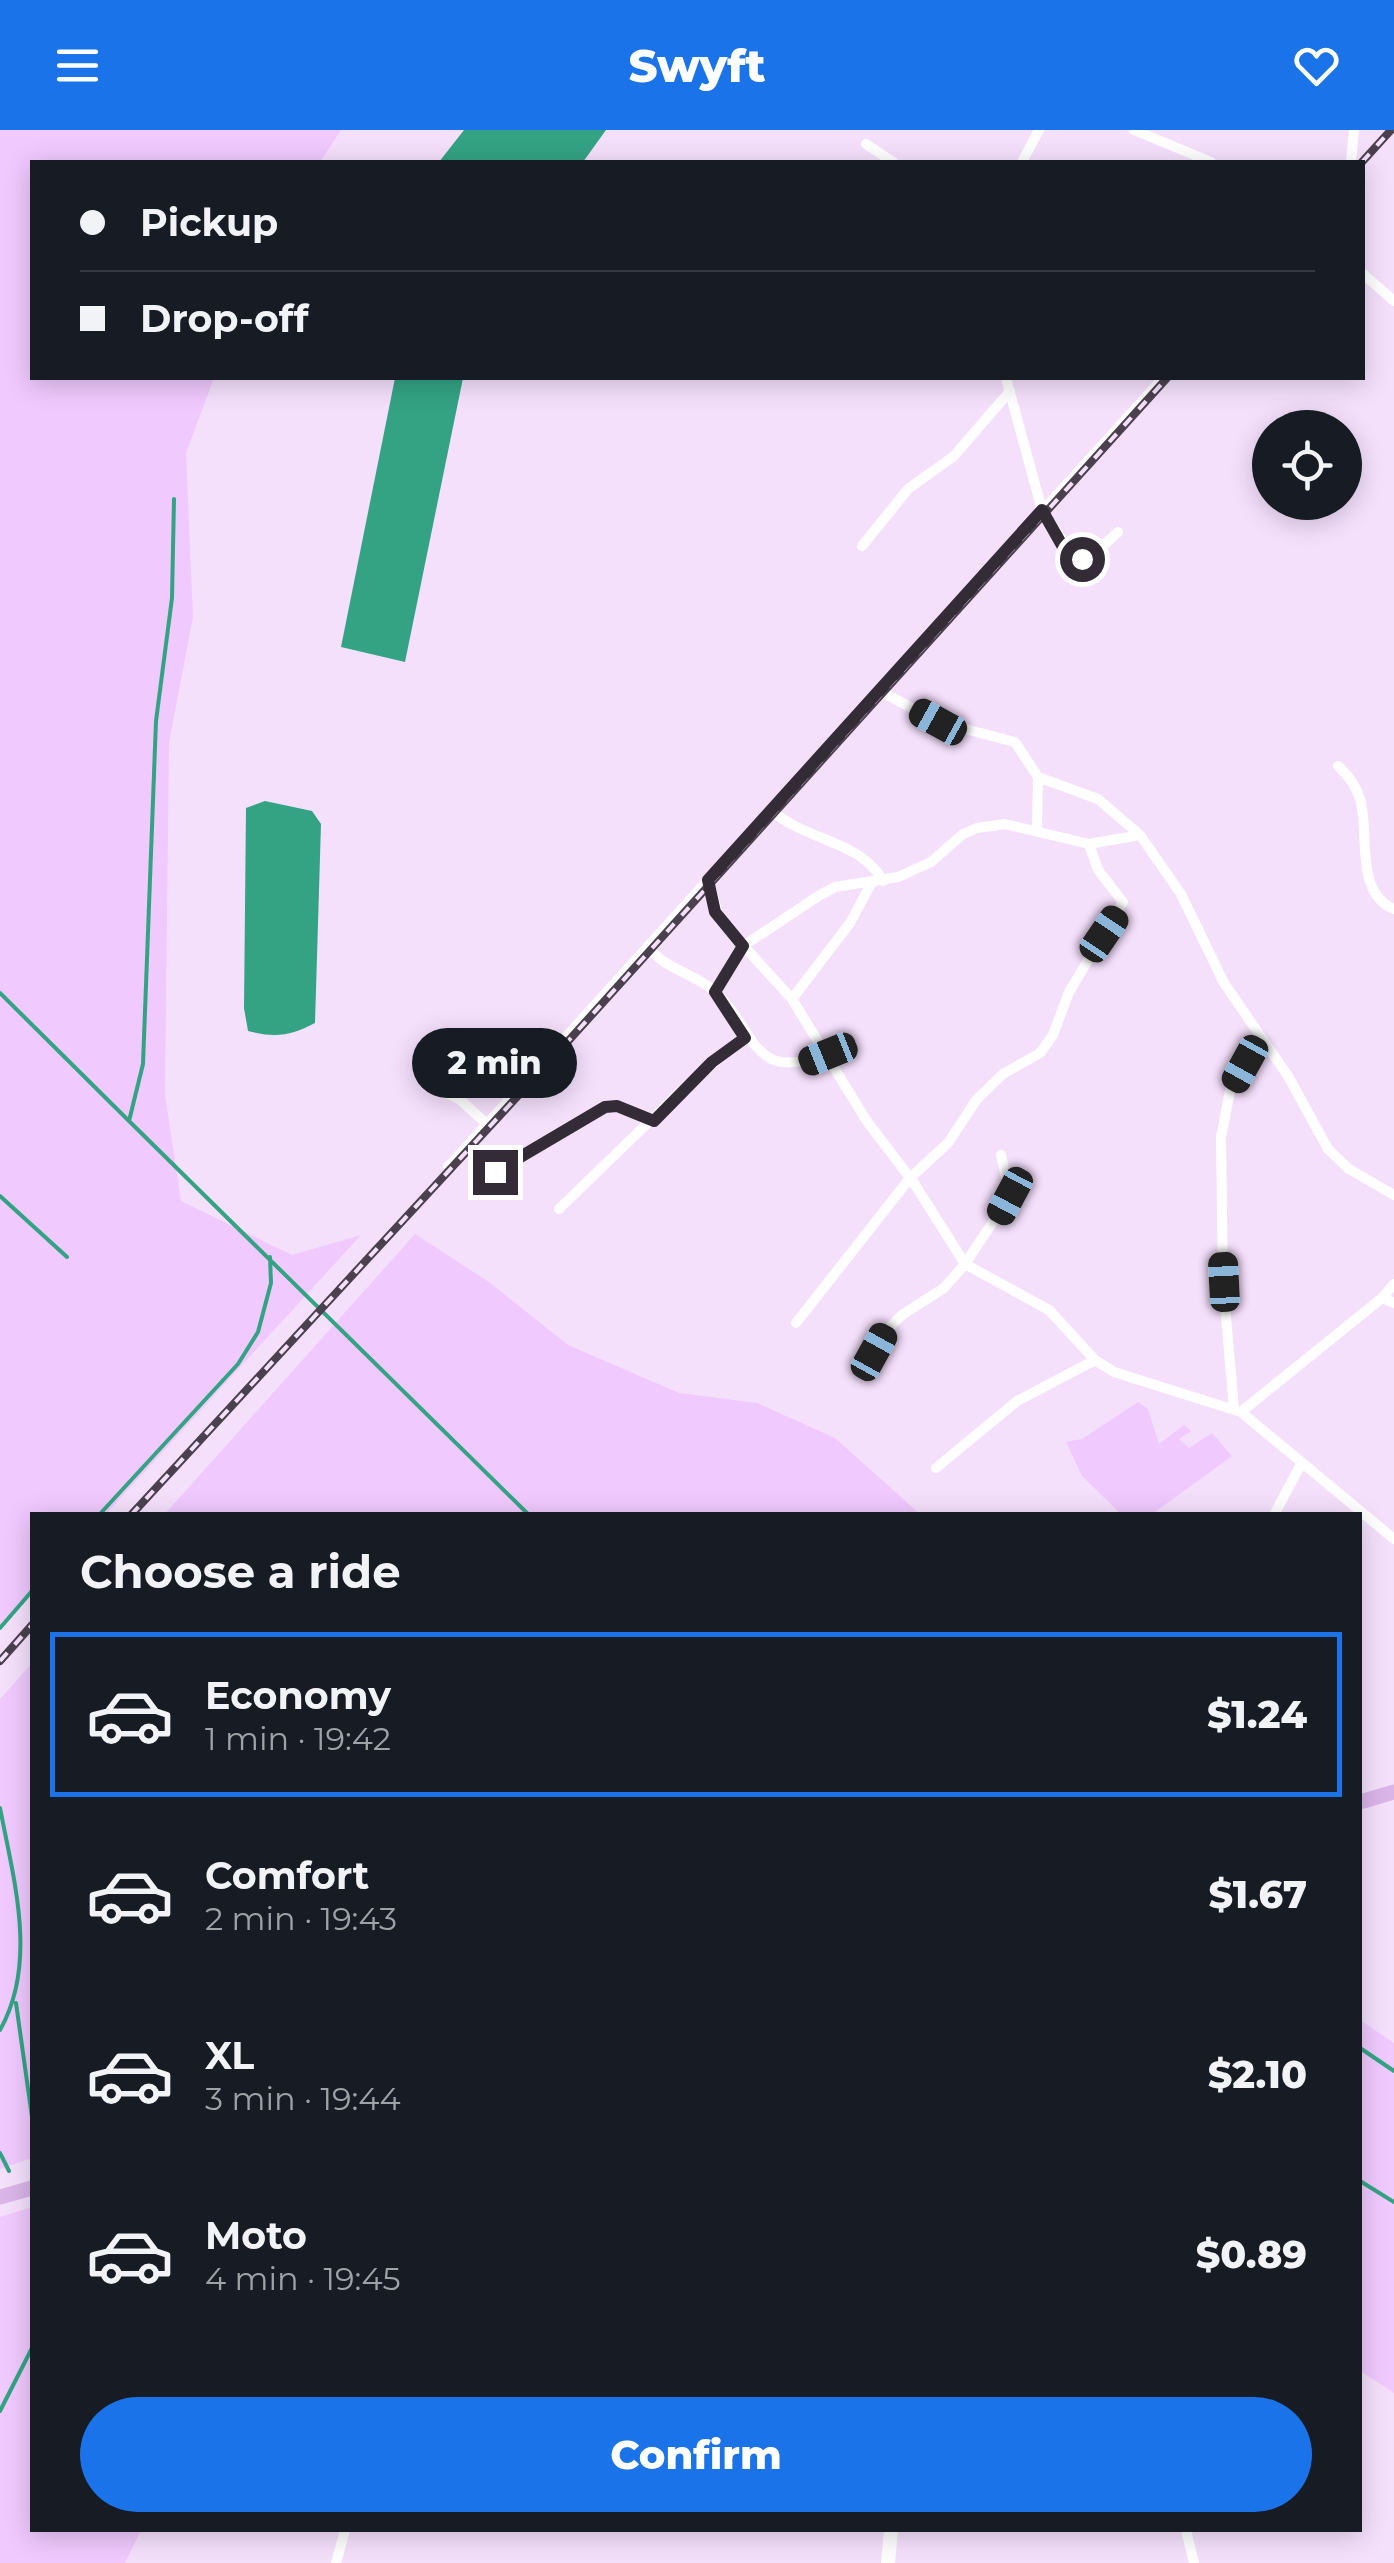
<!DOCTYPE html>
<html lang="en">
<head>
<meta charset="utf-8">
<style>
	body { margin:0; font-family:Montserrat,sans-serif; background:#242831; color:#f1f3f6; height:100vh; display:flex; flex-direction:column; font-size:38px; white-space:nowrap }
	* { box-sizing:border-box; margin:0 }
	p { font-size:32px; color:#9ea1a6 }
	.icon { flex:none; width:55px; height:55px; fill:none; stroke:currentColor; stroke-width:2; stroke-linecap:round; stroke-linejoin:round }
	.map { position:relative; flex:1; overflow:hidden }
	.sheet { position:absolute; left:30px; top:1382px; width:1332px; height:1020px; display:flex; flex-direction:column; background:#171b24; border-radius:0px; box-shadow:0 5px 25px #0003 }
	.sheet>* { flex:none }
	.top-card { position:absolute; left:30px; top:30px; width:1335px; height:220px; border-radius:0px; box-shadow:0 5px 25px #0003; display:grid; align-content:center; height:220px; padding:0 50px; background:#171b24 }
	.controls { position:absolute; left:1252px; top:280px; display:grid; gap:20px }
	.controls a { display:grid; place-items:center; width:110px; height:110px; border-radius:50%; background:#171b24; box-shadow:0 5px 25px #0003; font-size:50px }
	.end { position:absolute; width:45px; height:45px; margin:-22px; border:12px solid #332b36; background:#fff; box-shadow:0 0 0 5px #fff }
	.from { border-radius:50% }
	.bubble { position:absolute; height:70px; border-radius:35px; background:#171b24; box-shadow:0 5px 25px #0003; font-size:32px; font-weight:800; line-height:70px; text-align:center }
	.car { position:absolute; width:30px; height:60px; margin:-30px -15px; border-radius:12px; box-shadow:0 0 8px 2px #0007; background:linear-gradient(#222 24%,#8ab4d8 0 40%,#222 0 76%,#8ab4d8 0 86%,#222 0) }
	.top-card b { display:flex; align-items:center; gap:35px; height:95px; font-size:38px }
	.top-card b+b { border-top:2px solid #363941 }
	.top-card i { width:25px; height:25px; background:#f1f3f6 }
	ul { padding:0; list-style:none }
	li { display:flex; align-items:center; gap:30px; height:165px; margin:0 20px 15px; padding:0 30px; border:5px solid transparent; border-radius:0px }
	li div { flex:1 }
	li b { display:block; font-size:38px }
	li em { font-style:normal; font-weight:800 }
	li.selected { border-color:#1a73e8 }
	li>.icon { width:90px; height:90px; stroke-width:1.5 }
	h2 { padding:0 50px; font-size:45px; line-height:120px }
	.action { display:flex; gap:20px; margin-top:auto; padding:20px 50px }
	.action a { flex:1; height:115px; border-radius:60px; background:#1a73e8; color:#fff; font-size:40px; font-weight:800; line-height:115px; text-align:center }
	header { display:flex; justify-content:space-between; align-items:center; height:130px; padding:0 50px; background:#1a73e8; color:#fff; font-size:45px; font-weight:800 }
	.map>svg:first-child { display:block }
	.green { fill:#f0c9fe }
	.water { fill:#33a384 }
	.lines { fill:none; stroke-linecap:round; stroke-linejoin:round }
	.stream { stroke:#33a384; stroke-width:4 }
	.street { stroke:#fff; stroke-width:10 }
	.secondary { stroke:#fff; stroke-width:14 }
	.primary { stroke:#dab5e8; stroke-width:15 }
	.rail-casing { stroke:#4b414e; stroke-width:8 }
	.rail { stroke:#f5e0fc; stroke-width:4; stroke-dasharray:11; stroke-linecap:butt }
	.route { stroke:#332b36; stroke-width:12 }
</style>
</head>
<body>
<header><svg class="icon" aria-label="menu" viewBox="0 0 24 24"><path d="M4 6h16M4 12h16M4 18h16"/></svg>Swyft<svg class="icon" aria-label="heart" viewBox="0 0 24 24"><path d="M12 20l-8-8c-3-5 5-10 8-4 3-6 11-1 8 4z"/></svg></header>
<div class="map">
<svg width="1394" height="2433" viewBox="0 0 1394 2433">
	<rect width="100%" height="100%" fill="#f5e0fc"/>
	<path class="green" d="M0,0H341L320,32H32V248H214L186,323L193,487L169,613L165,965L181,1071L292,1125L361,1105L105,1385H32V1464L0,1499Z
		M415,1104L489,1152L568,1215L679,1263L757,1273L835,1308L921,1385H164Z
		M1138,1272L1148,1279L1159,1314L1184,1295L1191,1301L1179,1309L1189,1318L1212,1303L1232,1326L1151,1385H1122L1082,1346L1066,1312L1082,1309Z
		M32,1533V2028L0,2039V1569Z
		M1360,1890L1394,1913V2263L1360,2241Z
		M32,2077V2400H141L125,2433H0V2087Z"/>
	<path class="water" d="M464,0H606L583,32H439Z
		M395,248H463L405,532L341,517Z
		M265,671L312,681L321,694L315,893C291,906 275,908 248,901L244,878L246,678Z"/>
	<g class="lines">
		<path class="stream" d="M174,369L172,468L156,591L143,934L129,991L529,1385
			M0,863L129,991
			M0,1066L67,1127
			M99,1385L238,1234L258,1202L271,1153L270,1127
			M0,1498L32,1461
			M0,1678C14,1751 38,1833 0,1900
			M16,1873L32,1987
			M1360,1918L1394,1941
			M0,2023L9,2041
			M1360,2051L1394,2072
			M0,2281L32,2218"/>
		<path class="street" d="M1134,0L1211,32
			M866,14L893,32
			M1022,32L1039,0
			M1351,32L1354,0
			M1362,143L1394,171
			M1006,248L1042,380L1073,426L1091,427L1118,402
			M862,416L908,359L954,326L1010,261
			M880,561L938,592L1015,612L1038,647L1098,669L1140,705L1181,764L1224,853L1288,946L1328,1019L1349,1039L1394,1065
			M1338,636C1348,645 1356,655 1360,669C1370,701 1354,763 1394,779
			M771,680C805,711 861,710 883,751
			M1037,699L1038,647
			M708,750L720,790L792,869
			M872,752L850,793L792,869L866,990L914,1053L965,1134L1049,1180L1095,1230L1114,1242L1241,1282L1394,1409
			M648,816C662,838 693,843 713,860C756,897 750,956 828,923
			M715,862L743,816L820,765L835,757L898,747L931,732L963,704L977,698L1005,694L1089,714L1140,705
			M437,959L459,969L487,994
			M448,1037L1163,248
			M476,1054L605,977H617L654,991
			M559,1079L688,954L745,907
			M1382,1168L1394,1154
			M796,1193L910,1048L948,1013L977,969L1003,944L1040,923L1053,905L1069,862L1123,772L1098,740L1089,714
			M863,1241L885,1202L902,1185L944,1158L965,1134L1010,1066L1001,1025
			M1234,1279L1223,1152L1221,1007L1230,961L1260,907
			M1241,1282L1382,1168L1394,1173
			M936,1338L1017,1271L1095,1230
			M1274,1385L1301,1334
			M1186,2400L1194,2433
			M336,2433L345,2400"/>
		<path class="secondary" d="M888,2433L891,2400"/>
		<path class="primary" d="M1360,1672L1394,1662
			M0,2067L32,2058"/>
		<defs>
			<path id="rail" d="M1362,32L1391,0
				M131,1385L552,929L1167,248
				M0,1531L32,1495"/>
		</defs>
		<use href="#rail" class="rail-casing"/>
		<use href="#rail" class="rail"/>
	</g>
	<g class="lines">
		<path class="route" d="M495,1042L605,977L617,976L654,991L712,932L745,908L715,862L743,816L715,782L708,750L1042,380L1063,417L1082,429"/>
	</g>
</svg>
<div class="controls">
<a><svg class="icon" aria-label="locate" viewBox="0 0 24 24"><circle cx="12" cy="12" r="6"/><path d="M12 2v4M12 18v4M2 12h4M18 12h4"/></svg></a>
</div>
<i class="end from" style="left:1082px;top:429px"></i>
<i class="end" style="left:495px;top:1042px"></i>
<div class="bubble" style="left:412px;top:898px;width:165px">2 min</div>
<i class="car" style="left:938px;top:592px;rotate:299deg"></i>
<i class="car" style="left:1104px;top:804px;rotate:34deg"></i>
<i class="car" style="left:828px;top:924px;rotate:248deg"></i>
<i class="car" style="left:1245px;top:934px;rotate:209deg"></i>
<i class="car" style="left:1010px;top:1066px;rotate:208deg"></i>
<i class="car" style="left:1224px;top:1152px;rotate:357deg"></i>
<i class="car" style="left:874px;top:1222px;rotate:29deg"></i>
<div class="top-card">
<b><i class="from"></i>Pickup</b>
<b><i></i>Drop-off</b>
</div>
<section class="sheet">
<h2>Choose a ride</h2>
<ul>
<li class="selected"><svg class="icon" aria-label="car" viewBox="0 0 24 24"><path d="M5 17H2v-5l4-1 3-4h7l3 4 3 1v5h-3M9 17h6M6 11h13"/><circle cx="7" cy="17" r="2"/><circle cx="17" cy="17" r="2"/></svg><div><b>Economy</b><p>1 min · 19:42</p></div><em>$1.24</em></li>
<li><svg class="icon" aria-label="car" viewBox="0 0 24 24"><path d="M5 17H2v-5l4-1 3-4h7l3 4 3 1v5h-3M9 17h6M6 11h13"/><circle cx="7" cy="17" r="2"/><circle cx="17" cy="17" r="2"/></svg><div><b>Comfort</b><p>2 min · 19:43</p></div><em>$1.67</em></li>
<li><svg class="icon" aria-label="car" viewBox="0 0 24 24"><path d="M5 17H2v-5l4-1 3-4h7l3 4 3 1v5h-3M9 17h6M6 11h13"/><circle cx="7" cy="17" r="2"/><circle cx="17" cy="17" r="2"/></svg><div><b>XL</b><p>3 min · 19:44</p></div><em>$2.10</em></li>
<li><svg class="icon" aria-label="car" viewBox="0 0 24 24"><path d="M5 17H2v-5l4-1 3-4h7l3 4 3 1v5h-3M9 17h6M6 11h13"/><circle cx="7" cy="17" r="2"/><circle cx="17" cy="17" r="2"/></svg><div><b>Moto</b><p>4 min · 19:45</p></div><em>$0.89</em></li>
</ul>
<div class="action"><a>Confirm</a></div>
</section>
</div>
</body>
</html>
